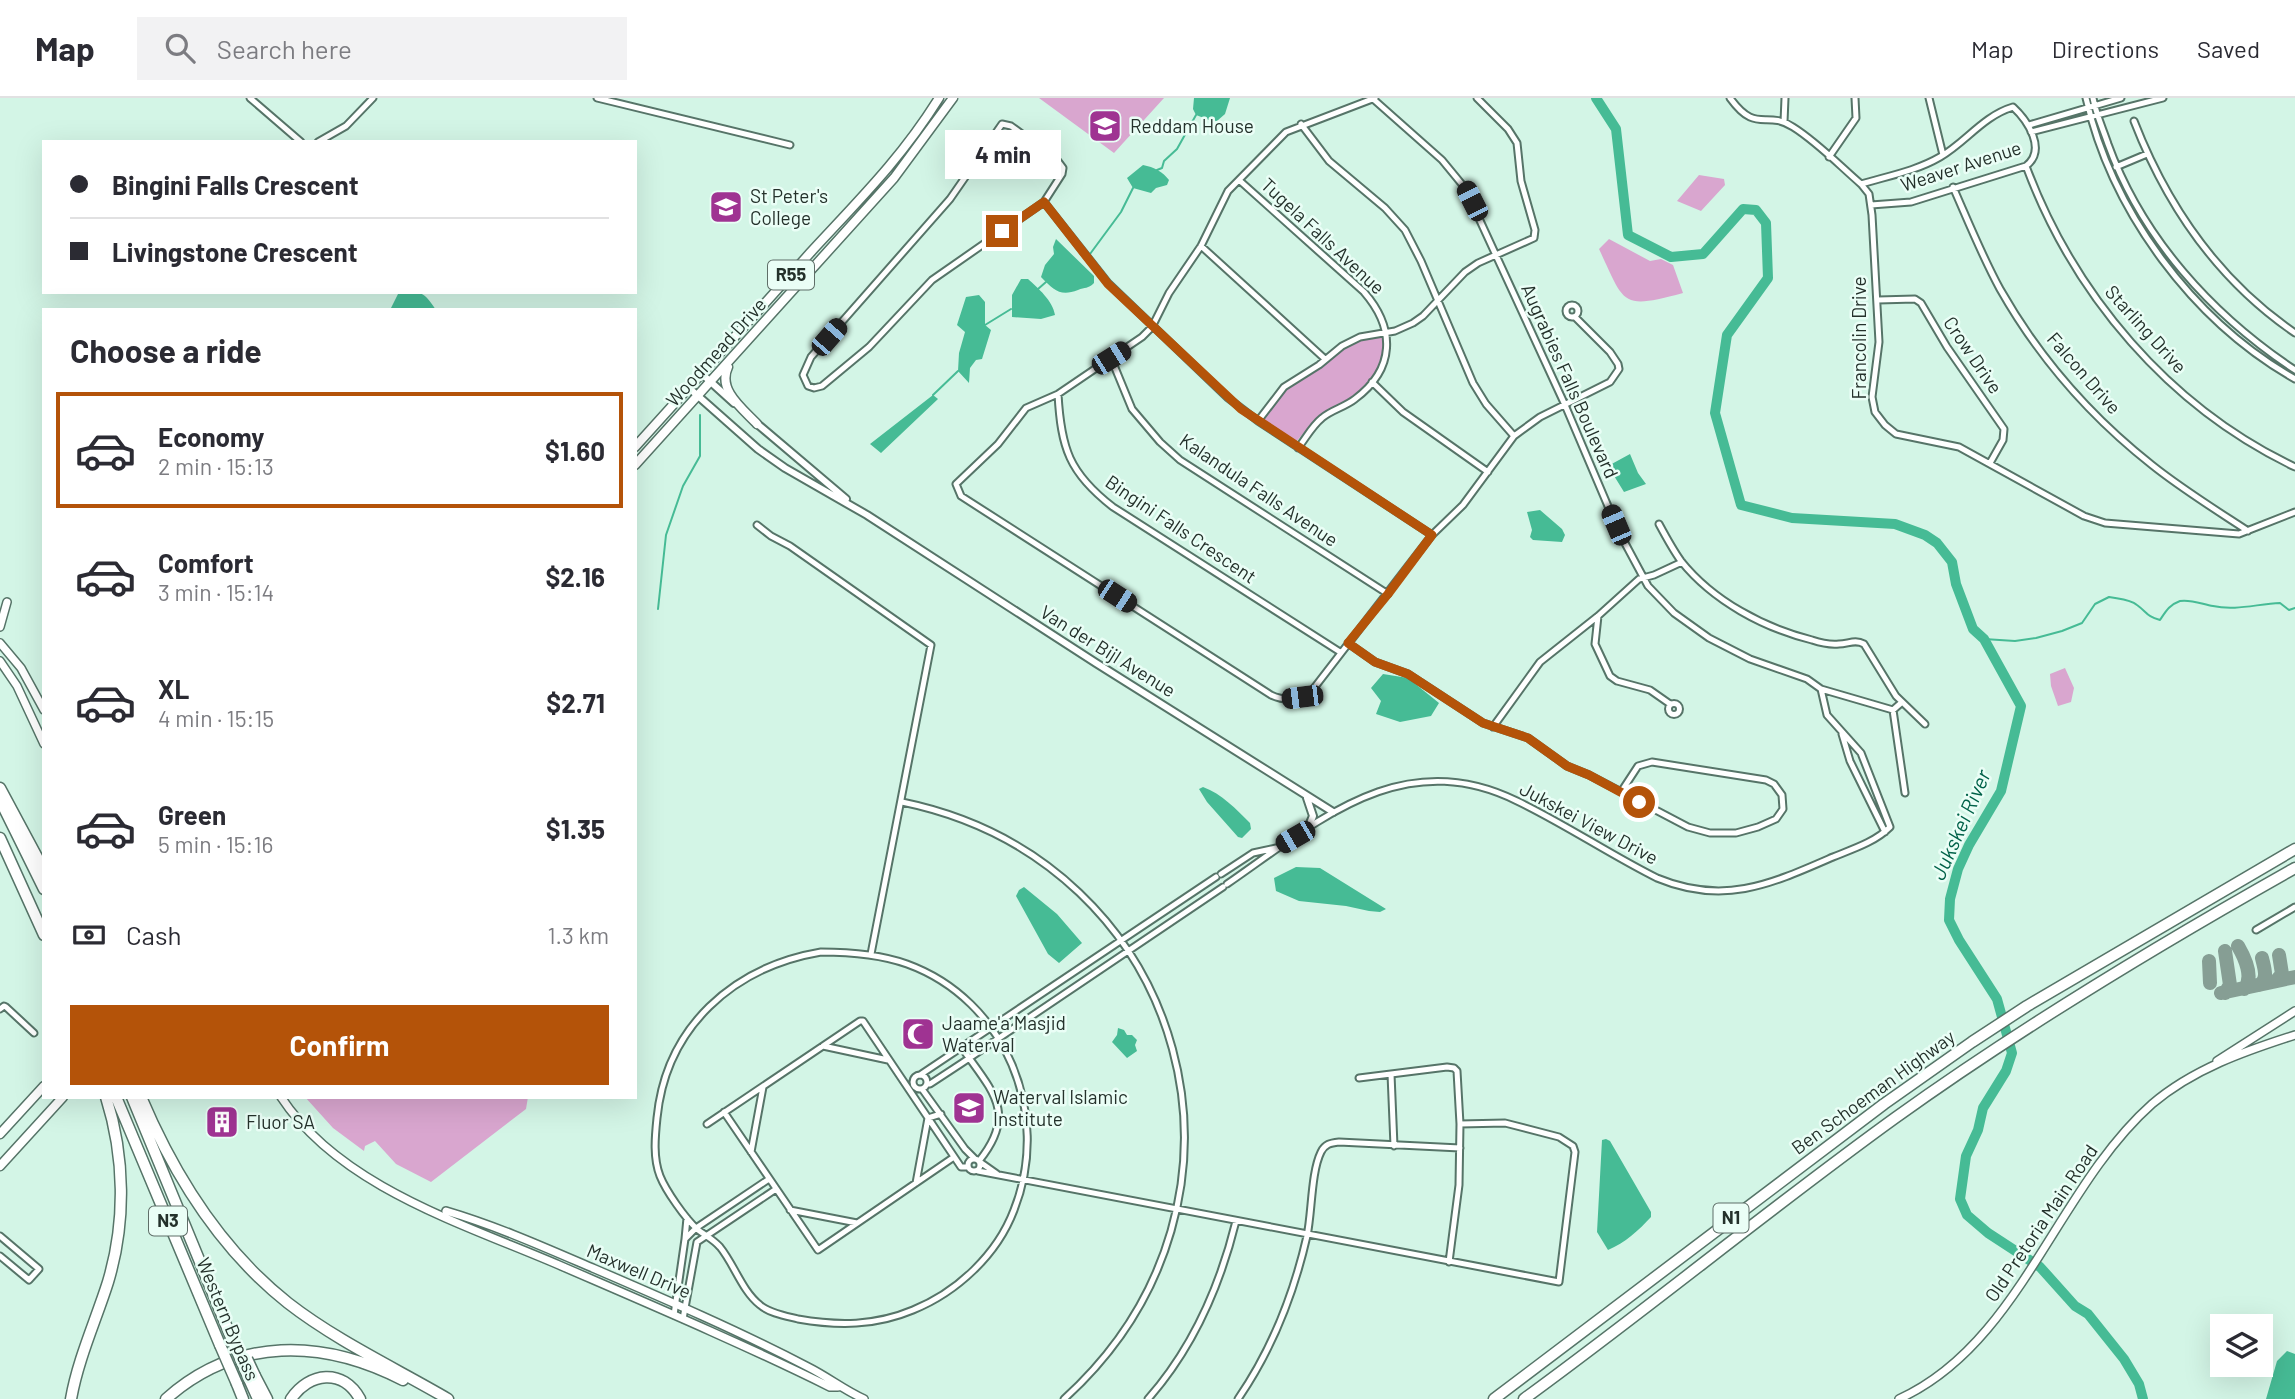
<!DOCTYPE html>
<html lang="en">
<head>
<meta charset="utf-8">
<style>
	body { margin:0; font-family:Barlow,sans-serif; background:#f2f2f3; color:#2b2b33; height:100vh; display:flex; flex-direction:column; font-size:26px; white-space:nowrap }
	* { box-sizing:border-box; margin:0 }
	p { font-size:23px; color:#7c7c81 }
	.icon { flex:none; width:38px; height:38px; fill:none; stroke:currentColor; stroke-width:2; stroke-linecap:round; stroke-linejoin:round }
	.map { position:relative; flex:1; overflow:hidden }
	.details { position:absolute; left:42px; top:210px; width:595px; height:791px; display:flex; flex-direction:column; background:#fff; border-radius:0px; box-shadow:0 7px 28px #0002 }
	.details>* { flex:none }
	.guide { position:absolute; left:42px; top:42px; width:595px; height:154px; border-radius:0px; box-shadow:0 7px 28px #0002; display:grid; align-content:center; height:154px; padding:0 28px; background:#fff }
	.controls { position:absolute; left:2210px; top:1216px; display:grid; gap:14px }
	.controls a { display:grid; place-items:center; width:63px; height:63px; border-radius:0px; background:#fff; box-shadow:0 7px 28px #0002; font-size:35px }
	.end { position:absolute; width:32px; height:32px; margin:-16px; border:9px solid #b45309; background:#fff; box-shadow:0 0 0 4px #fff }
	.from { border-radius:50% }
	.bubble { position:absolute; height:49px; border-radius:0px; background:#fff; box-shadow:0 7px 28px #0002; font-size:23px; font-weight:700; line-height:49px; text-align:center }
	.car { position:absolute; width:21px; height:42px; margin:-21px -10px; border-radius:9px; box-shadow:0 0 5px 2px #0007; background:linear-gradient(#222 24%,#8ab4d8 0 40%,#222 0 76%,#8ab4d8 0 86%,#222 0) }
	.guide b { display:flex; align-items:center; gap:24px; height:66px; font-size:26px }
	.guide b+b { border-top:2px solid #e1e1e2 }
	.guide i { width:18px; height:18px; background:#2b2b33 }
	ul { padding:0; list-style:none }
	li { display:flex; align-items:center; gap:21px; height:116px; margin:0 14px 10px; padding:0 14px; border:4px solid transparent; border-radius:0px }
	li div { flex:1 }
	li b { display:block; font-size:26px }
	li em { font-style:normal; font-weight:700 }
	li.active { border-color:#b45309 }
	li>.icon { width:63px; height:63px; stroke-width:1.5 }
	h2 { padding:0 28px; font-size:32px; line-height:84px }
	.pay { display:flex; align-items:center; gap:18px; height:77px; padding:0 28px; font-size:26px }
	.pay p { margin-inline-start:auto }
	.cta { display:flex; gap:14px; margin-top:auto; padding:14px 28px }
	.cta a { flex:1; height:80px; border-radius:0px; background:#b45309; color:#fff; font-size:28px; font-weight:700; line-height:80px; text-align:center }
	header { display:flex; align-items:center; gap:42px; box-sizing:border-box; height:98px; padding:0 35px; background:#fff; border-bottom:2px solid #e1e1e2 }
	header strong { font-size:33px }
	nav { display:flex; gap:38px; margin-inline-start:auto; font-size:24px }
	.search { width:490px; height:63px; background:#f2f2f3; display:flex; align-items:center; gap:18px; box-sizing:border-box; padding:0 24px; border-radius:0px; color:#7c7c81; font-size:26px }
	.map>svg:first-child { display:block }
	.green { fill:#d9a6cf }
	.water { fill:#46bb95 }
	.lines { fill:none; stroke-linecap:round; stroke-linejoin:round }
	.stream { stroke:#46bb95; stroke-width:2 }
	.river { stroke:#46bb95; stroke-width:10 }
	.taxiway { stroke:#869e94; stroke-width:14 }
	.minor-casing { stroke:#567468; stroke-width:9 }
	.tertiary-casing { stroke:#567468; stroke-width:10 }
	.secondary-casing { stroke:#567468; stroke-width:10 }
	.primary-casing { stroke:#567468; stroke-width:11 }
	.motorway-casing { stroke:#567468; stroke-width:13 }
	.minor { stroke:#fff; stroke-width:5 }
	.tertiary { stroke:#fff; stroke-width:6 }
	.secondary { stroke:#fff; stroke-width:7 }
	.primary { stroke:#fff; stroke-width:8 }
	.motorway { stroke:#fff; stroke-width:10 }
	.motorway-bridge-casing { stroke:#567468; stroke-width:13; stroke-linecap:butt }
	.motorway-bridge { stroke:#fff; stroke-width:10 }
	.route { stroke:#b45309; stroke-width:9 }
	.labels { text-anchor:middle; stroke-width:5; stroke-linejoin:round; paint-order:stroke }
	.shield { fill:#eafef6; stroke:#5f6e68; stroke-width:2 }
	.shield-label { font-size:18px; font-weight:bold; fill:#24312b }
	.poi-label { font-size:19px; fill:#24312b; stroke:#eafef6; text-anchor:start }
	.street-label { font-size:19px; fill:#24312b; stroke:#eafef6 }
	.water-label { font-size:21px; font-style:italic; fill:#006249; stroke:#eafef6 }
</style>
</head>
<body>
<header>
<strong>Map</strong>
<div class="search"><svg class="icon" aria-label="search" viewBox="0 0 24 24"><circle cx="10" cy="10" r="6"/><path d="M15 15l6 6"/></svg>Search here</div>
<nav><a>Map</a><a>Directions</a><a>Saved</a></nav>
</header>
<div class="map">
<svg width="2295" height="1301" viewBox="0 0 2295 1301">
	<rect width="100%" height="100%" fill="#d3f5e6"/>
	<path class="green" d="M1039,0H1164L1114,55Z
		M1699,77L1724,81L1725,87L1701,113L1677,103Z
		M1609,141L1650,163L1661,161L1673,167L1683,195C1620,212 1625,206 1599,151Z
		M1386,234L1385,259L1375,277L1358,296L1341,309L1314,323L1295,345L1261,323L1280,294L1343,249Z
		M2065,570L2074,590L2071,604L2058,608L2051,588L2050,576Z
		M305,999H528L526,1011L431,1084L396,1066L375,1043L365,1048L364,1053L333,1030Z"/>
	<path class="water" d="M1194,0H1230L1225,16L1217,23L1209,22L1196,17L1193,11Z
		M1143,67C1154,69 1163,74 1169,82L1167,87L1156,90L1151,95L1133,90L1127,80Z
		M1056,141L1094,178V185C1088,191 1085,189 1078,192C1060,199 1054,192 1041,179L1045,167L1054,156L1053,149Z
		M1021,181H1028C1038,190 1053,203 1055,217L1041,221L1012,219V197Z
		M399,194C421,194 423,192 436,212H390Z
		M979,197L985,204V227L991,232L982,261L976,262L970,270L969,285L958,273L959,255L965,234L957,227L966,199Z
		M933,297L938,301L881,355L870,346Z
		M1630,356L1638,375L1646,386L1624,394L1608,368Z
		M1540,412L1562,431L1565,437L1562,444L1533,442L1530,439L1532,432L1527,414Z
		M1383,576L1408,580L1439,605L1431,618L1400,624L1376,616L1381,603L1371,590Z
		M1203,689C1222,696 1236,711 1250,725L1251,731L1242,740L1238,739L1207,704L1199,691Z
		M1296,769L1320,770L1386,811L1380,814L1369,813L1346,808L1299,803L1276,793L1274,780Z
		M1024,789L1057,816L1082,845L1059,865L1048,856L1016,798L1019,792Z
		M1118,930L1124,932L1127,937H1132L1137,942L1135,947L1137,953L1127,960L1112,944L1117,937Z
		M1606,1041L1610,1043L1651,1114V1119C1639,1132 1625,1145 1608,1152L1597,1134L1602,1042Z
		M2287,1253L2295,1256V1301H2266L2277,1263Z"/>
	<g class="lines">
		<path class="stream" d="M1157,72L1162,70L1164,63L1177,51L1196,17
			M1090,156L1121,114L1133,90
			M1038,191L1046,184
			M985,227L1011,211
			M933,297L958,273
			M658,511L666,437L683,388L700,358V317
			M1984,541L2015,543L2036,540L2062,533L2082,525L2095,506L2109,499C2118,501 2130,501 2137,507C2148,515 2146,518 2160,522C2166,513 2169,507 2180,503C2190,501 2202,506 2213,508C2235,513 2257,506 2280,505L2289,512L2295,510"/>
		<path class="river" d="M1596,0L1616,31L1628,137L1671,159L1703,156L1743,111L1756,112L1766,125L1768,180L1727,237L1715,315L1741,407L1792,420L1895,426L1925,437L1937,445L1952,464L1956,486L1973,531L1984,541L2021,608L2001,693L1969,747L1958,771L1950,801L1949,822L1959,842L1997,901L2012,955L2006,973L1983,1010L1978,1032L1966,1058L1960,1101L1967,1117L1988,1135L2040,1169L2075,1208L2088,1216L2124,1261L2139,1286L2143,1301"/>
		<path class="taxiway" d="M2238,848C2245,860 2254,880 2244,891
			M2225,853L2230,887L2225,895
			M2209,863L2210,885
			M2276,883L2282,876L2279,857
			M2259,887C2269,882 2264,869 2262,860
			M2221,895L2295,879"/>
		<defs>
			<path id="minor" d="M250,0L301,44
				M597,0L790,47
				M1375,0L1286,34L1228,93L1201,148L1169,195L1152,229L1142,239L1058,296L1026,310L998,346L956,386L961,398L1271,597C1284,603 1300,603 1311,594L1432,437L1463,407L1514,338L1540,319L1610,284L1619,271L1618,266L1610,254L1575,219
				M1730,0C1757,37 1765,11 1793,29C1817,44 1839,67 1861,86L1869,96L1872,117L1879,244L1872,299L1875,314L1885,327L1896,336L1959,349L2084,418L2105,425L2239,436L2295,414
				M1929,0L1943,57
				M2086,0C2112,114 2193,223 2295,281
				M2093,0C2096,16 2103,31 2108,46C2142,140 2212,217 2295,272
				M2134,23C2167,108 2219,183 2295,235
				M1784,24L1785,0
				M1002,26L1011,28L1057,62L1063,70L1062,76L1044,104L932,182L869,249L822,288L814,290L808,288L803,277L811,259L950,101Z
				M1301,26L1329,63L1385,110L1405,132L1421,163L1473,285L1486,306L1514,338
				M2029,27L2121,0
				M2031,34L2163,0
				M318,44L346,28L373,0
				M1829,59L1856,20L1855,0
				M2026,68C2074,197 2169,309 2295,369
				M2116,69L2147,56
				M1239,82L1364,194C1396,231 1395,271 1355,301C1345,309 1331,312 1322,320C1312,328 1306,340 1298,350
				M1861,86C1888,78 1916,73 1940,59C1966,44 1983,18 2013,9C2028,23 2047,52 2026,68L1911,104L1871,107
				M1953,89C1968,123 1982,158 2000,191C2038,258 2091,319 2152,367C2182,391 2216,412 2248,433
				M1044,104L1108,185L1228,300L1258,323L1432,437
				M1201,148L1325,261
				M1878,202L1915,201L1921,205L1947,249L2004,331L2003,342L1990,365
				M1566 213a6 6 0 1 1 12 0a6 6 0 1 1-12 0Z
				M1111,260L1132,311L1160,344L1180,362L1388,496
				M1372,284L1403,314L1488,374
				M1058,296C1061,350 1069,375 1113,409L1340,554
				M1258,323L1284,289L1319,267L1342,248L1360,239L1395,233L1413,225L1423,218L1465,174L1478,165L1534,140L1535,132L1521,83L1517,45L1508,31L1477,0
				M1659,426C1666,439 1673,452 1681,463C1713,503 1764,530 1812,542C1821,545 1830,547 1839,546C1848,546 1855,541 1864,546L1896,598L1925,626
				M757,427L771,438L790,448L931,547L871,856
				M1598,518L1595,546L1610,578L1617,583L1650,592L1670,606
				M1348,545L1375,564L1408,576L1483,625L1528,640L1567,668L1589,677L1688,729L1710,735H1736L1758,729L1776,721L1783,711L1782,697L1774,686L1766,682L1652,664L1638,668L1621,694
				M1821,591L1893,612L1901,605
				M1668.5 611a5.5 5.5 0 1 1 11 0a5.5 5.5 0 1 1-11 0Z
				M1893,612L1905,695
				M1493,629L1540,564L1598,518L1639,481L1654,477L1682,464
				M1842,636L1850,663L1885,734
				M902,704C1189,763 1282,1104 1064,1301
				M1221,776L1253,755L1276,750
				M1227,786C1317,724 1402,646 1517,703C1565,726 1609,756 1657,780C1724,808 1771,786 1833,759C1853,751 1875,744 1890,729L1861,655L1827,617L1821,591L1807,581L1750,561L1709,540L1674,515L1648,488L1619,434L1565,307L1465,90L1442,62L1372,0
				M2256,832L2295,809
				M821,854C850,854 879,856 907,866C1006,902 1052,1016 1014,1112C997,1157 957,1194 913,1212C875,1228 838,1228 798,1221C786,1218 769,1215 760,1207C742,1193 734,1166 720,1149C713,1141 704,1137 697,1131C685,1120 666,1093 660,1078C653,1060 655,1039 657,1020C666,929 733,869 821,854Z
				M0,911L4,908L6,909L34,935
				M823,948L888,962
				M962,950C992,993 1018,1015 979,1063
				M1391,976L1394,1048
				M913 984a7 7 0 1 1 14 0a7 7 0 1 1-14 0Z
				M920,977L1216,779
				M1359,980L1447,969L1454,970L1457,973L1460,1026L1459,1087L1449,1164
				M927,986H930L962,965L1223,789
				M922,991L965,1051L975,1061
				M724,1014L818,1152L954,1059
				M707,1026L860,923H863L961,1069H968
				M751,1054L763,989
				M968 1067a6 6 0 1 1 12 0a6 6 0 1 1-12 0Z
				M980,1064L997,1076
				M978,1073L1559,1184L1575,1054L1573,1048L1559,1039L1505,1025L1460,1026
				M916,1085L928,1020L941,1016
				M790,1112L857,1125
				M0,1138L39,1171L29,1182L0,1158
				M685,1141L687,1120
				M674,1217L685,1141L696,1130L769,1081
				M683,1221L697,1144L776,1091
				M1148,1301C1193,1250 1220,1188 1236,1123
				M1238,1301C1271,1253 1294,1195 1307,1138C1312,1115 1311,1074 1321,1054C1325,1046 1330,1045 1339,1044L1460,1050"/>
			<path id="tertiary" d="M702,276L734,305
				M689,290L758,351L785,370L867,417L1096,565L1333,714
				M755,324L846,401
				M1307,700L1313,718L1308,730"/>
			<path id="secondary" d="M0,529L7,504
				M0,545L21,570L44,612
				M0,563L17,588L44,646
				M2217,963L2295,913
				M281,999C340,1089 464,1126 559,1167C649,1206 741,1245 830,1289H838
				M446,1113C497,1128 546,1150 595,1171C667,1202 739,1233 808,1269C828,1279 844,1292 864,1301
				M1899,1301C2020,1246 2056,1091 2152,1006C2193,971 2245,953 2295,937"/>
			<path id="primary" d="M728,269C717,292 743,311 757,326
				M635,349C693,285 752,220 810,155C858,103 901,61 939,0
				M635,367L894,80L953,0
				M0,1036L44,988
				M0,1068L63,999"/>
			<path id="motorway" d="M0,690L44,772
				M0,702L44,791
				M0,740L44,837
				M116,999L220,1247
				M132,999L233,1244
				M141,999C174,1077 221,1152 288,1205C337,1243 395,1270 448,1301
				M255,1278L267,1301
				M249,1281L258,1301
				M237,1286L243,1301
				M71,1301C78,1261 96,1222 108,1184C126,1124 125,1059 106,999
				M166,1301C237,1238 323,1241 403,1282
				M291,1301C309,1274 343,1270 360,1301
				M1494,1301L1884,1006L1972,944L2027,908L2295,751
				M1524,1301C1649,1210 1769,1111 1895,1020C2023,928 2158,847 2295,770"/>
		</defs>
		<use href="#minor" class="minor-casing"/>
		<use href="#tertiary" class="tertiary-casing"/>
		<use href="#secondary" class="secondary-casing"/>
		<use href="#primary" class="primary-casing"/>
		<use href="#motorway" class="motorway-casing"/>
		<use href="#minor" class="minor"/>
		<use href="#tertiary" class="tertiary"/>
		<use href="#secondary" class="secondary"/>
		<use href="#primary" class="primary"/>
		<use href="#motorway" class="motorway"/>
		<defs>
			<path id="motorway-bridge" d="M233,1244L249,1281
				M220,1247L237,1286
				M247,1261L255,1278"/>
		</defs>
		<use href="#motorway-bridge" class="motorway-bridge-casing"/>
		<use href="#motorway-bridge" class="motorway-bridge"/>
	</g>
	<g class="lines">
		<path class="route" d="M1002,133L1044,104L1108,186L1241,311L1432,437L1388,496L1348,545L1375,564L1408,576L1483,625L1528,640L1567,668L1589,677L1639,704"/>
	</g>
	<defs>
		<symbol id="school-square" viewBox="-11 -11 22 22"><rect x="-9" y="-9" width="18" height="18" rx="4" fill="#9f3392" stroke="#eafef6"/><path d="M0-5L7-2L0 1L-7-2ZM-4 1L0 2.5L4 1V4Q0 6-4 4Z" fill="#fff"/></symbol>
		<symbol id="mosque-square" viewBox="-11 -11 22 22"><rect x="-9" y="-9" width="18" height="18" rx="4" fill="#9f3392" stroke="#eafef6"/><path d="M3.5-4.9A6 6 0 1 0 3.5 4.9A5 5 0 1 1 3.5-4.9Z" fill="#fff"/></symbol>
		<symbol id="building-square" viewBox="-11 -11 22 22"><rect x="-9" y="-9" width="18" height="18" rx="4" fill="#9f3392" stroke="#eafef6"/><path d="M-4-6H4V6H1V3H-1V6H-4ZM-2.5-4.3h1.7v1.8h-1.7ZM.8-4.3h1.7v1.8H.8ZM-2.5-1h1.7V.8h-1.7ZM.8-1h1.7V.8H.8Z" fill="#fff"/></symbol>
	</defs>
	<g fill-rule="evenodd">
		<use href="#school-square" x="1086" y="9" width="38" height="38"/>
		<use href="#school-square" x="707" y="90" width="38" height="38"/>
		<use href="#mosque-square" x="899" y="917" width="38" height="38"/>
		<use href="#school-square" x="950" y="991" width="38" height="38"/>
		<use href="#building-square" x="203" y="1005" width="38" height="38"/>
	</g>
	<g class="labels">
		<g class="shield">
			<rect x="768" y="162.5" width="46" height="29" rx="5"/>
			<rect x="1713.5" y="1105.5" width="35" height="29" rx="5"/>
			<rect x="149" y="1108.5" width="38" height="29" rx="5"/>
		</g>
		<g class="shield-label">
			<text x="791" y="183">R55</text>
			<text x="1731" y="1126">N1</text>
			<text x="168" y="1129">N3</text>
		</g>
		<g class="poi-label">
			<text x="1130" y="35">Reddam House</text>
			<text x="750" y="105">St Peter's<tspan x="750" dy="22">College</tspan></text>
			<text x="942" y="932">Jaame'a Masjid<tspan x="942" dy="22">Waterval</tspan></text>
			<text x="993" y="1006">Waterval Islamic<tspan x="993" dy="22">Institute</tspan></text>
			<text x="246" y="1031">Fluor SA</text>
		</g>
		<g class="street-label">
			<text transform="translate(1961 68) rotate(-18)" y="7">Weaver Avenue</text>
			<text transform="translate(1323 138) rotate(43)" y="7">Tugela Falls Avenue</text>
			<text transform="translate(2146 231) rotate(48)" y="7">Starling Drive</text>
			<text transform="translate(1859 240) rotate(-90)" y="7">Francolin Drive</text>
			<text transform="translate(716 254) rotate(-48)" y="7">Woodmead Drive</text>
			<text transform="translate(1973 257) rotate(56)" y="7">Crow Drive</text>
			<text transform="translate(2084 275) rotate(49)" y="7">Falcon Drive</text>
			<text transform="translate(1570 283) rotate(66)" y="7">Augrabies Falls Boulevard</text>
			<text transform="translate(1259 392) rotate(34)" y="7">Kalandula Falls Avenue</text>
			<text transform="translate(1181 431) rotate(34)" y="7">Bingini Falls Crescent</text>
			<text transform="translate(1108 553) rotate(32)" y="7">Van der Bijl Avenue</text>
			<text transform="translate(1589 725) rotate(28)" y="7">Jukskei View Drive</text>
			<text transform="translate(1873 994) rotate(-36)" y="7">Ben Schoeman Highway</text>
			<text transform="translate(2041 1125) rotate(-56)" y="7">Old Pretoria Main Road</text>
			<text transform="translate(639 1173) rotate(23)" y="7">Maxwell Drive</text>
			<text transform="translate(228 1221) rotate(67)" y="7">Western Bypass</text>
		</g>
		<g class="water-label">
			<text transform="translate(1961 727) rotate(-66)" y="7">Jukskei River</text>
		</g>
	</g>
</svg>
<div class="controls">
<a><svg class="icon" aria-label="layers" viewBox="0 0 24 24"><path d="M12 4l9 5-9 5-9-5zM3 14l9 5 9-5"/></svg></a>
</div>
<i class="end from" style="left:1639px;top:704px"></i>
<i class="end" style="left:1002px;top:133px"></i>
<div class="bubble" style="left:945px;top:32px;width:116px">4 min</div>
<i class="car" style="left:1472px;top:103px;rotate:333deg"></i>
<i class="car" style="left:829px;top:239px;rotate:41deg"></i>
<i class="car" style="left:1111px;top:260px;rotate:58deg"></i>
<i class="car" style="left:1616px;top:427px;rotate:337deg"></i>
<i class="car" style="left:1117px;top:498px;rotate:123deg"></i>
<i class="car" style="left:1302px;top:599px;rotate:263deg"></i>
<i class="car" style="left:1295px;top:739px;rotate:240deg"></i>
<div class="guide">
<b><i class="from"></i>Bingini Falls Crescent</b>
<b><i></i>Livingstone Crescent</b>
</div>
<section class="details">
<h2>Choose a ride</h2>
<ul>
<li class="active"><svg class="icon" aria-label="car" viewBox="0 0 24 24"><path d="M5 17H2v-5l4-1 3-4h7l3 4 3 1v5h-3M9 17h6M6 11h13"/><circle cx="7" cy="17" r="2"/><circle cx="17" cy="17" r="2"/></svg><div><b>Economy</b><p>2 min · 15:13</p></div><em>$1.60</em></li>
<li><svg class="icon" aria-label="car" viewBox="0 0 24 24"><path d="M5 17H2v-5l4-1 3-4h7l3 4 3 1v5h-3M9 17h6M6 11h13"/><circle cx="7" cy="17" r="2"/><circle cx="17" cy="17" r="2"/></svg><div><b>Comfort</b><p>3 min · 15:14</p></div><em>$2.16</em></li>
<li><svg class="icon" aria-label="car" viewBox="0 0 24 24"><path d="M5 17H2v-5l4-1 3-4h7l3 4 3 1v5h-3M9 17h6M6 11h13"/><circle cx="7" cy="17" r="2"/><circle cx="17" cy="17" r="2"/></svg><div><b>XL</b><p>4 min · 15:15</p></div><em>$2.71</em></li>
<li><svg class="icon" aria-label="car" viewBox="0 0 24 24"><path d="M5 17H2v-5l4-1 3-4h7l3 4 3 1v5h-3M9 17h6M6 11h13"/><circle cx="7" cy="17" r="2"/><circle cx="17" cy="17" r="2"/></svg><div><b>Green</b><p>5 min · 15:16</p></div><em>$1.35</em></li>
</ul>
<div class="pay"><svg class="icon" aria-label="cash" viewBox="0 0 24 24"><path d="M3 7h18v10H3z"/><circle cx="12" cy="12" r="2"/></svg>Cash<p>1.3 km</p></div>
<div class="cta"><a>Confirm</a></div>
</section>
</div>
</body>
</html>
